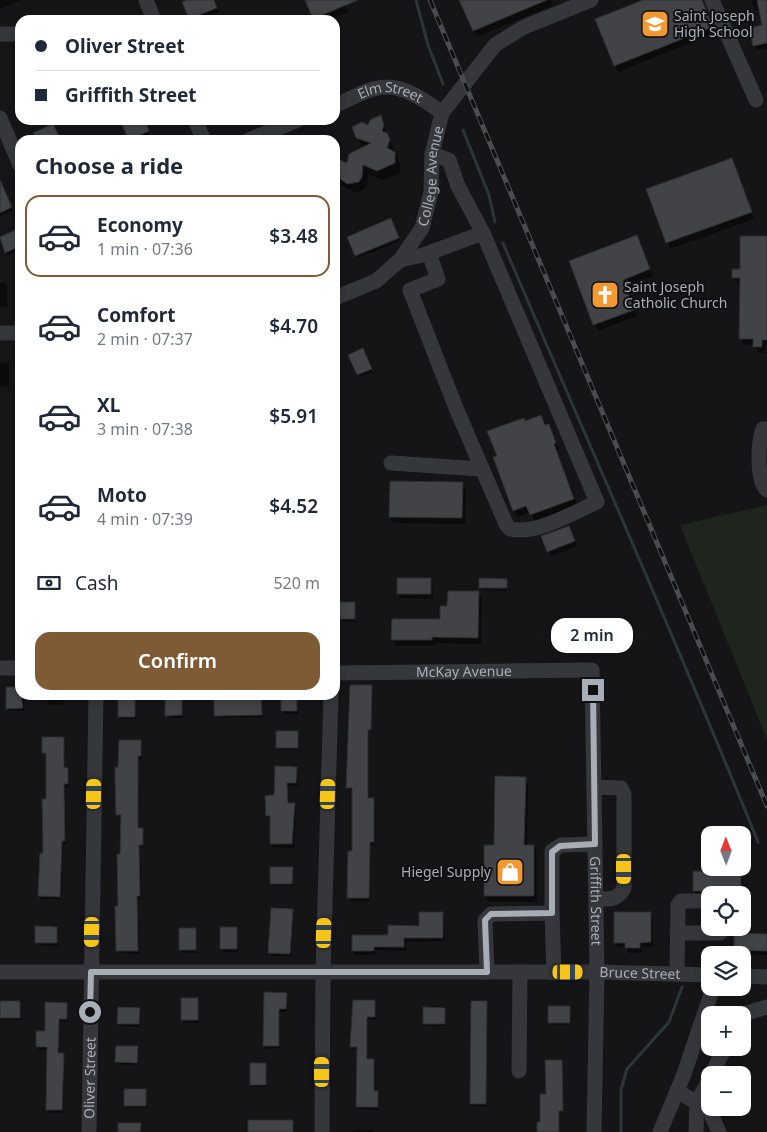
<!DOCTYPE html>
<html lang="en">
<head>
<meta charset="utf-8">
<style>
	body { margin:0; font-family:"Noto Sans",sans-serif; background:#f6f6f7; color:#1f2937; height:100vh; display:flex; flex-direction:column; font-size:19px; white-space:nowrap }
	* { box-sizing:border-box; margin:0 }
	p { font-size:16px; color:#747a83 }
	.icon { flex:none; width:28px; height:28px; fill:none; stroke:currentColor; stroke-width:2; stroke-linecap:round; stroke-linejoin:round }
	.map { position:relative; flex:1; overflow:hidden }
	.side { position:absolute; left:15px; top:135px; width:325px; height:565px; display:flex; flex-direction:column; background:#fff; border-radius:15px; box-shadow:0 2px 8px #0003 }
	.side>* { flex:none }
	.guide { position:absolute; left:15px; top:15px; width:325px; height:110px; border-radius:15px; box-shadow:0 2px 8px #0003; display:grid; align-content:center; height:110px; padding:0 20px; background:#fff }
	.needle { width:32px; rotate:359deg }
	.tools { position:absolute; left:701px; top:826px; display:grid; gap:10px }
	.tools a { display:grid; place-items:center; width:50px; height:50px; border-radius:10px; background:#fff; box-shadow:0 2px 8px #0003; font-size:25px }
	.end { position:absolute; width:22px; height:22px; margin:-11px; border:6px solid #a7aeb7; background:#111; box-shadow:0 0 0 2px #111 }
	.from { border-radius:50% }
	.bubble { position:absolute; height:35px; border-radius:15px; background:#fff; box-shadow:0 2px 8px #0003; font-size:16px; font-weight:600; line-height:35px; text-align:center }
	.car { position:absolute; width:15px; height:30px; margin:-15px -8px; border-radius:6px; box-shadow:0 0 4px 1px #0007; background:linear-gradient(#f5c518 24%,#345 0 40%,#f5c518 0 76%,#345 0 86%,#f5c518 0) }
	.guide b { display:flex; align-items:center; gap:18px; height:48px; font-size:19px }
	.guide b+b { border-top:1px solid #e0e1e3 }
	.guide i { width:12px; height:12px; background:#1f2937 }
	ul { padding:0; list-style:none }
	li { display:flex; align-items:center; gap:15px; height:82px; margin:0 10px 8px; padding:0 10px; border:2px solid transparent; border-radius:15px }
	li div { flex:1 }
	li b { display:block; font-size:19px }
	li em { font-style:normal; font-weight:600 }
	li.current { border-color:#7e5b35 }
	li>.icon { width:45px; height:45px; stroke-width:1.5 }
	h2 { padding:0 20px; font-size:22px; line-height:60px }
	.pay { display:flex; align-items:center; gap:12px; height:55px; padding:0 20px; font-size:19px }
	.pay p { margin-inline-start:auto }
	.button { display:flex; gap:10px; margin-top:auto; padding:10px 20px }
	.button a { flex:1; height:58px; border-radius:15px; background:#7e5b35; color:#fff; font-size:20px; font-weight:600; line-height:58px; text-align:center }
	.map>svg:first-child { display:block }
	.green { fill:#1d251d }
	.shadow { fill:#0007 }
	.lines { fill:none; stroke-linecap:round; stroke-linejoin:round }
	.stream { stroke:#2b363b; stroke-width:3 }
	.building { fill:#414347; stroke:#2f2f33 }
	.minor { stroke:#36373c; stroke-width:15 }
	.rail-casing { stroke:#494c51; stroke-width:5 }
	.rail { stroke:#101012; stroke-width:3; stroke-dasharray:9; stroke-linecap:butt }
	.route { stroke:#a7aeb7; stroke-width:6 }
	.labels { text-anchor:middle; stroke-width:4; stroke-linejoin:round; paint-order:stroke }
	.poi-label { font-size:14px; fill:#a7aeb7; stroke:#101012; text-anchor:start }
	.street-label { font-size:14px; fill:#a7aeb7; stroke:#101012 }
</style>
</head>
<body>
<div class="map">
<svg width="767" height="1132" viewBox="0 0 767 1132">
	<rect width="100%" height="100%" fill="#151517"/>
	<path class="green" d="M767,505V740L680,525Z"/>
	<path class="shadow" d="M0,0H21L0,9Z
		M191,0H213L218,12L200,20H190L183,3Z
		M307,0H343L348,12L329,20H315Z
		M461,0H551L553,5L477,37Z
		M646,0H702L715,33L618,72L615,65Z
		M751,0H767V48L756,50L754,46L750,29L763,26L760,10L755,11Z
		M20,73V83L16,74Z
		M380,117L400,163V173L383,180L368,174L367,187L358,193L335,183V161L347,165L363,148L357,137Z
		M136,120H144L150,134L131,140L124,125Z
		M732,160L754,219L670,249L667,242Z
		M0,196H7L13,210L0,216Z
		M392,222L400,241L358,258L349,238Z
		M18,230L20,249L8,255L0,238Z
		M637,237L653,276L625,286L637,316L598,331L571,262Z
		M767,237V346H765V353H758L755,345H744L741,339V284H737L733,277L741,271Z
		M0,283H5L7,286V307L0,306Z
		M364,353L372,372L359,377L358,375Z
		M0,363H7L9,366V387L0,386Z
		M541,416L552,432L559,450H556L577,505L535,521L530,512L518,517L514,510L498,456L525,422Z
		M391,482L462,483L466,489L465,524L394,523L390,517Z
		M571,532L577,546L551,556L542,537Z
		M430,580L433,584V599L401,598L398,594Z
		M506,580L507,591L482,590L480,587Z
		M478,593L482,599L481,644L435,643V646H396L393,639L441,621L449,607Z
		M335,604H354L355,622L335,621Z
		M371,686L372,732H369V799H373L375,802V845H370V901H350L349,898L353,852V790H349L347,787Z
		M20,695H24V711H9L7,708Z
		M47,695H63V705H48Z
		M166,695H181L183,718H168Z
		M215,695H261L262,717L217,718Z
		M282,695H298V714H284Z
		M134,696L136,719H121L119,716Z
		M298,733L299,750H279L277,747Z
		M64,738L65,769L69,772V787H65L66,843H63L61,899H41L40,896L47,800L48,756L43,753Z
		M140,741L142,759H138L139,830L144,832L143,847H140L141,899H138L139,954L119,953L122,817L117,815L120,768Z
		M296,768L298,786H288L289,804H294L296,808L294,848L273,847L271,844L272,819L267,816L275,797Z
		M525,778L528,784L527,846H534L537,853V902H489L485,896L495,846Z
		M292,869L293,886H273L272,883Z
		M740,873L743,878V896L697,895L694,891Z
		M292,910L291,956H271L270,953Z
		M442,913L444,917L445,941L406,942V951L375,950V955H355L353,951L389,936L420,927Z
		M650,913L653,918V947H642V953H629L626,947H618L615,942Z
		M57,928L58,946L38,945L36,943Z
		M236,929L238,952H223L221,949Z
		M181,930H195L197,953H182Z
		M767,935V955H738L735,950Z
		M266,994H286L287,997V1012H280V1048L265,1049L264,1046Z
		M197,999L199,1023H184L182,1020Z
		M0,1002H19L21,1020H1Z
		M374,1002L376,1020L368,1019V1060H373L375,1063V1092L379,1095V1110L359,1109V1049H353L352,1047Z
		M487,1002V1107L472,1106L471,1104Z
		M67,1004L68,1022H59V1054L64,1057L63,1113H49L48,1050H39L37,1047Z
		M570,1007L571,1025H551L549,1022Z
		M139,1009L140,1027L120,1026L119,1024Z
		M445,1009L446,1026H426L424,1024Z
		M117,1047H137L138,1065H118Z
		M562,1061L563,1113H560V1132H538L547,1096Z
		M266,1064L267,1087H252L251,1084Z
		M145,1091L147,1108H126L125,1106Z
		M293,1122L295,1132H250Z
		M353,1130H373L374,1132H353Z"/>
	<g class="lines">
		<path class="stream" d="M416,0L428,45L443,84
			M463,130L489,195L495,222
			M503,243C588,443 677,641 758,842
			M621,1132V1090L627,1069L669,1022L682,987"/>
	</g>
	<path class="building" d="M187,0H214L217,8L189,19L182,2Z
		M305,0H358L313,19Z
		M459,0H547L473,31Z
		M643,0H702L713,27L614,66L595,19Z
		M757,0H767V43L753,46L749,28L762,25Z
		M381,115L384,125L382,131L387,133L390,139L387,148L395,152V163L377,171L363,165L362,177L359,182L347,184L335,175V158L347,163L349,154L371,143L356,138L352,127L362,122L368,125L370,120Z
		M133,120H145L149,131L129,140L122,125Z
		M53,124L61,140H36L33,133Z
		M732,158L752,212L666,243L646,189Z
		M0,180L12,207L0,213Z
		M391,218L399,238L355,256L347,237Z
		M20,228V246L5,253L0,237Z
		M637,235L650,269L623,280L634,310L593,325L569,261Z
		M740,236H767V340H762V347H753V339H739L740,278H732V269H740Z
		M363,348L372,369L357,375L348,355Z
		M541,415L545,425L549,424L556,443L554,444L574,499L530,515L526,506L513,511L493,457L497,456L487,431L524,418L525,421Z
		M390,481L463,482L462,518L389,517Z
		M569,526L575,541L547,552L541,536Z
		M397,578H431V594H397Z
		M479,578L507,579V588H479Z
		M448,591H479L478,638L432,637V640H391L392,619H440V606H447Z
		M335,602H355V619H335Z
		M350,685H372L371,730H368V798H374V842H370L369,898H347L348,851H352V788H346Z
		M6,687H20L23,708L6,709Z
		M118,695H135V717H118Z
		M165,695H182V715L165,716Z
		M214,695H261L262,715L214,716Z
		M281,695H297V711H281Z
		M276,731H298V748H276Z
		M42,737H64V767L68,768V784H64L65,841H62L60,897L38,896L40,853H43L42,799H46V753H42Z
		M119,740H141V756H138V828H143V845H139L140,896H137L138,951H116L115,906H118L117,854H120L121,815H116L115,783V767H118Z
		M275,766L297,767L296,783H287L288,803H295L292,844H270V816H266L265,796L274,795Z
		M495,776L526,777L524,845H534V896H484V845H494Z
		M270,867H293L292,884H270Z
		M693,871L741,872V891H693Z
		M271,908L293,909L290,954L268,953Z
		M419,912H443V938H404V947H374V951H352V935H388V925L419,926Z
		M614,912H651V942L640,943V948H625V943H614Z
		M35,926L57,927V943H35Z
		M220,927H237V949H220Z
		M179,928H196V950H179Z
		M734,933L767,934V951L734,950Z
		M264,992L287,993L286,1009H279V1046H263Z
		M181,998H198V1020H181Z
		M353,1000H375V1017H367V1059H374V1091H378V1107H356L357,1047H350Z
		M0,1001H20V1018H0Z
		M471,1001H487L486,1104H470Z
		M45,1002L67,1003V1019H59L58,1053H64L62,1110H46L47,1047H36V1031H45Z
		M548,1006H570V1023H548Z
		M118,1007L140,1008L139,1024H117Z
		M423,1007L445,1008V1024H423Z
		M116,1046H138L137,1063L115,1062Z
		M545,1060H562L563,1111H559V1132H537V1122H540V1094H546Z
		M250,1063H266V1085H250Z
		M124,1089H146V1106H124Z
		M248,1120H293V1132H248Z
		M118,1123H141L140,1132H118Z"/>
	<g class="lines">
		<g class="minor">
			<path d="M146,0L154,20"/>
			<path d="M712,0L756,100"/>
			<path d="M0,34H20"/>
			<path id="s1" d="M335,105C349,100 364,90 378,88C401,83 425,100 442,113"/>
			<path d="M0,118L20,165"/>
			<path d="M195,120L204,140"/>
			<path d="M249,140L298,120"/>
			<path d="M429,253L438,279L410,290L456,408L506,524L510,529C536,535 573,513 597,502L483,233L458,186L449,160L432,154"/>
			<path d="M400,260L423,255L483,233"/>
			<path id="s2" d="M335,298L376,281L400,260L422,228L431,192L432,154L442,113L495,45L524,27L591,0"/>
			<path d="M0,333H20"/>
			<path d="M767,429H763C758,443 756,481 767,490"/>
			<path d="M391,463L481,469"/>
			<path d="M0,668H20"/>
			<path id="s3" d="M335,673L592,670L597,972L594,1132"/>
			<path d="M594,787L621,788L624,794V888C617,901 609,899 596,899"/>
			<path d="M552,913V851L561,845L595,844"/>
			<path d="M677,933H720L724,928"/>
			<path id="s4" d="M0,972H597L710,975"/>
			<path d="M487,972L485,920L491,914L552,913L554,973"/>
			<path d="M677,974L678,905L681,901H710"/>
			<path d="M742,976L767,977"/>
			<path d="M740,1015L767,1007"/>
			<path d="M519,1071L520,972"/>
			<path d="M711,1075L725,1048"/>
			<path d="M677,1091L709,1110L719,1132"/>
			<path id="s5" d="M89,1132L96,695"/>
			<path d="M322,1132L323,972L331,695"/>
			<path d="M660,1132L684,1074L713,988"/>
			<path d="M696,1132L697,1102L710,1078"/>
		</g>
		<defs>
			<path id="rail" d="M430,0L767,806"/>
		</defs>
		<use href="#rail" class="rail-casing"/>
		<use href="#rail" class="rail"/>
	</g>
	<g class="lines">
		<path class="route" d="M90,1012L91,972H487L485,920L491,914L552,913V852L560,846L595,844L593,690"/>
	</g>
	<defs>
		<symbol id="school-square" viewBox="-11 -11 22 22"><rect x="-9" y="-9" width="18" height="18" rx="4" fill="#f29932" stroke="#101012"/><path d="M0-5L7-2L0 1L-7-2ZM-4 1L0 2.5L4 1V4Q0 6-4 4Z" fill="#fff"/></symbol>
		<symbol id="church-square" viewBox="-11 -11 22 22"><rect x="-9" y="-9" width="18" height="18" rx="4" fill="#f29932" stroke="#101012"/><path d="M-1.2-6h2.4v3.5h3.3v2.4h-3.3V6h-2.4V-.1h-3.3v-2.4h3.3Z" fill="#fff"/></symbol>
		<symbol id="shop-square" viewBox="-11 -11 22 22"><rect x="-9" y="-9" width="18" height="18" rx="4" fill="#f29932" stroke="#101012"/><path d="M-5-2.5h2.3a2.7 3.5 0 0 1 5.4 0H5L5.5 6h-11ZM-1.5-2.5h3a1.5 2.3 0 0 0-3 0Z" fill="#fff"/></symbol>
	</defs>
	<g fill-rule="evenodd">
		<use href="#school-square" x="639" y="8" width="32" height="32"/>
		<use href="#church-square" x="589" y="279" width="32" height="32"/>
		<use href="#shop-square" x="494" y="856" width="32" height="32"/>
	</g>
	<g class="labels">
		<g class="poi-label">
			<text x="674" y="21">Saint Joseph<tspan x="674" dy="16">High School</tspan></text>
			<text x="624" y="292">Saint Joseph<tspan x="624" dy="16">Catholic Church</tspan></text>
			<text x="491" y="877" text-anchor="end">Hiegel Supply</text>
		</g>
		<g class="street-label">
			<text dy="5" stroke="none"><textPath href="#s1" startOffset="59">Elm Street</textPath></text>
			<text dy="5" stroke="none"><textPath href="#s2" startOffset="168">College Avenue</textPath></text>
			<text dy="5" stroke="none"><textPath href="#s3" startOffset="129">McKay Avenue</textPath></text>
			<text dy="5" stroke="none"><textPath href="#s3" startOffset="488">Griffith Street</textPath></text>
			<text dy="5" stroke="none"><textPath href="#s4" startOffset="640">Bruce Street</textPath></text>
			<text dy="5" stroke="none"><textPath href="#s5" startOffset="54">Oliver Street</textPath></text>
		</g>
	</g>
</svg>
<div class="tools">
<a><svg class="needle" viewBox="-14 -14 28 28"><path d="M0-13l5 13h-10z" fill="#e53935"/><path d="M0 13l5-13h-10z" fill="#747a83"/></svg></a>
<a><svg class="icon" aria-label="locate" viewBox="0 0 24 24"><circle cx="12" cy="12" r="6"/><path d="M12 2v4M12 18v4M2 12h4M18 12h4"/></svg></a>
<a><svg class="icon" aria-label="layers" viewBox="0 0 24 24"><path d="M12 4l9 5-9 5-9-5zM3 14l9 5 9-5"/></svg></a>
<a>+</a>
<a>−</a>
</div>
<i class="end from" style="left:90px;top:1012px"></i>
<i class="end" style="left:593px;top:690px"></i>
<div class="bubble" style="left:551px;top:618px;width:82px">2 min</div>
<i class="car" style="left:94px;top:794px;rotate:1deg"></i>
<i class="car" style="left:328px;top:794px;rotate:2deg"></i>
<i class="car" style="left:624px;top:869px;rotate:180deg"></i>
<i class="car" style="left:92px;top:932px;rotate:181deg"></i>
<i class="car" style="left:324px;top:933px;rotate:2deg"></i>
<i class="car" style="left:568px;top:972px;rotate:90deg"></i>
<i class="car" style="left:322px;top:1072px;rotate:0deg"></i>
<div class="guide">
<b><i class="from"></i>Oliver Street</b>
<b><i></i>Griffith Street</b>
</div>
<section class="side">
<h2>Choose a ride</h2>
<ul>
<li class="current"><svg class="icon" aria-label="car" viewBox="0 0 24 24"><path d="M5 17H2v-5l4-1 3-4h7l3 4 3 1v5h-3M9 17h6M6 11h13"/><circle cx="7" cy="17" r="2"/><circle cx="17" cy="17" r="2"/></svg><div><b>Economy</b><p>1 min · 07:36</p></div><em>$3.48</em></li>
<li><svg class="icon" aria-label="car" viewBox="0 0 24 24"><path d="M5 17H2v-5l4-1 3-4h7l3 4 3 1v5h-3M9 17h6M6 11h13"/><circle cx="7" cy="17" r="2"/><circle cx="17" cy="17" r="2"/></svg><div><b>Comfort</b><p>2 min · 07:37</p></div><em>$4.70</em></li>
<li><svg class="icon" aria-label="car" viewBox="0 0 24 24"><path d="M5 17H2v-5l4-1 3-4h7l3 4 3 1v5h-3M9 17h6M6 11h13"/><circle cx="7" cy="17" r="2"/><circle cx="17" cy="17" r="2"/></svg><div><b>XL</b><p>3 min · 07:38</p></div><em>$5.91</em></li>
<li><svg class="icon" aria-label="car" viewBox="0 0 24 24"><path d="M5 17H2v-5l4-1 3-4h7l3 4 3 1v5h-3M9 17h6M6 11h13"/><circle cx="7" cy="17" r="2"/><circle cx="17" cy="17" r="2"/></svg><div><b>Moto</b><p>4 min · 07:39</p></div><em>$4.52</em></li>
</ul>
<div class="pay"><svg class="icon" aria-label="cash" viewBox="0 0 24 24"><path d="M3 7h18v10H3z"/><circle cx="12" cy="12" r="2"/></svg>Cash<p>520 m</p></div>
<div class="button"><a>Confirm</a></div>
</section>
</div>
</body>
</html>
